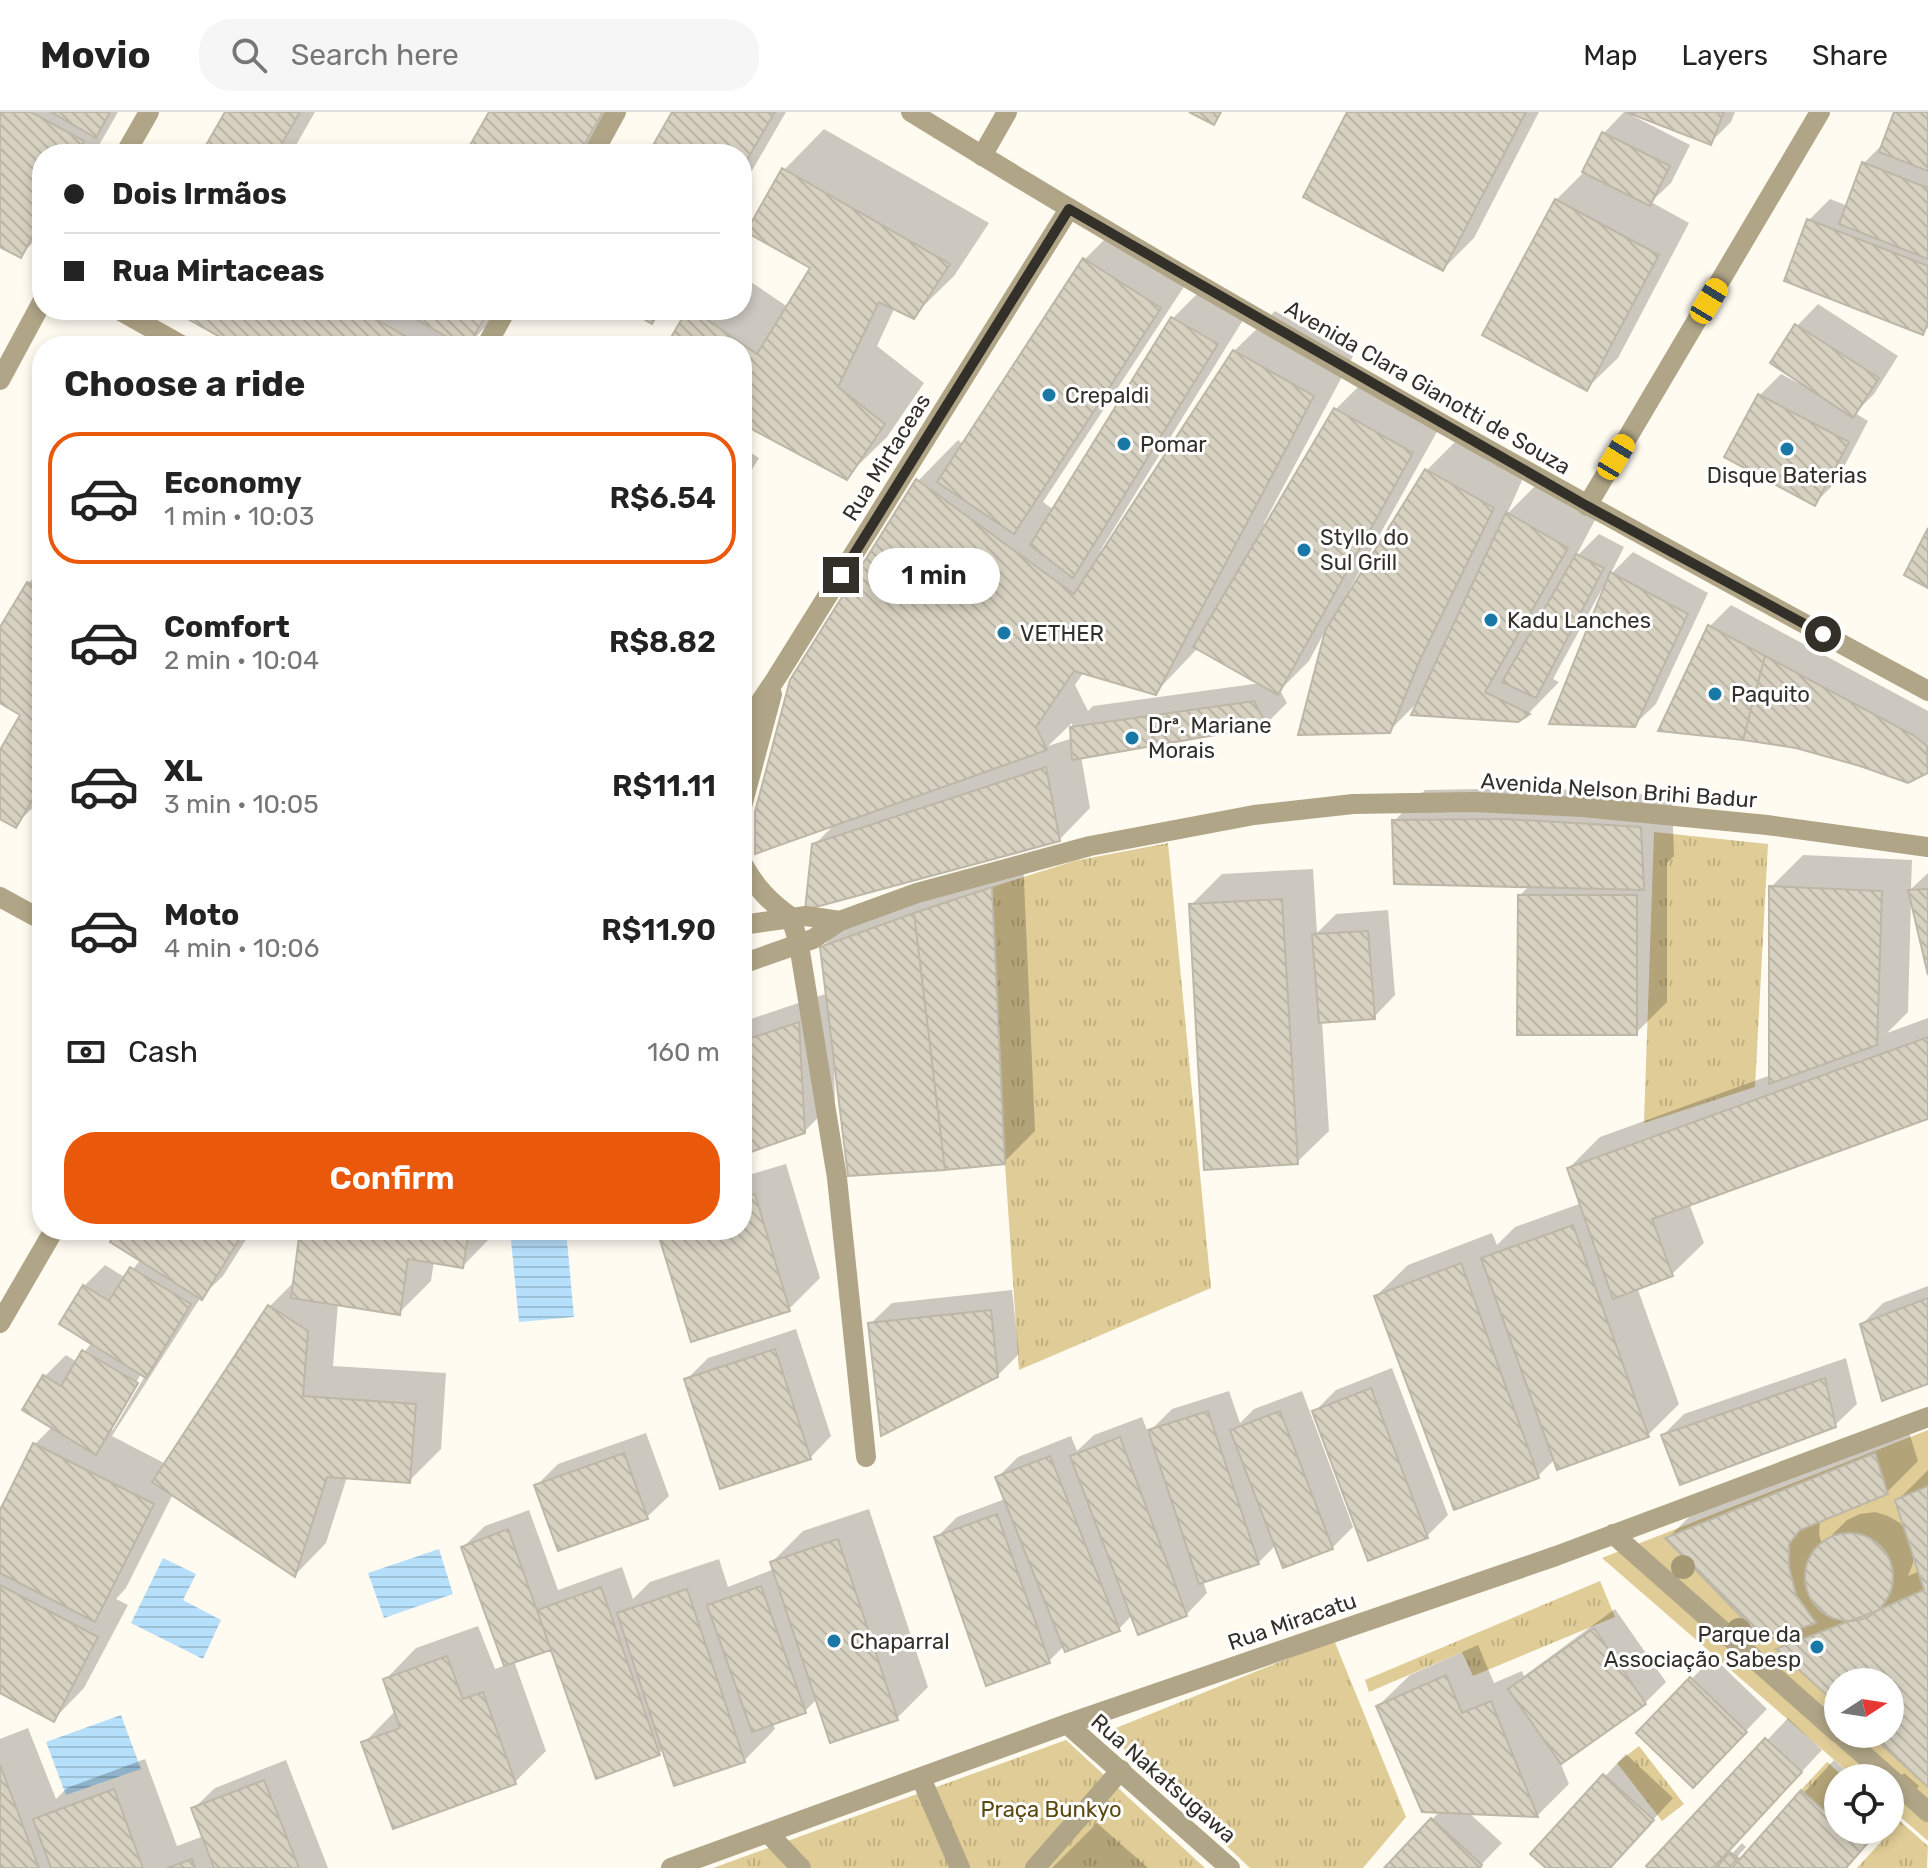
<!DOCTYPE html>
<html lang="en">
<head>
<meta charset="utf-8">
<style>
	body { margin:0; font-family:Rubik,sans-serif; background:#f6f6f6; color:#222; height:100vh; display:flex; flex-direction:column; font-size:30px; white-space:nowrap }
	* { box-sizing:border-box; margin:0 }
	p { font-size:26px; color:#767676 }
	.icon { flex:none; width:44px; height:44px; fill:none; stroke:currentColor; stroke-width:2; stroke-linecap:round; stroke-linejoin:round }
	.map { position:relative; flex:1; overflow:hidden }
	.details { position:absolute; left:32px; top:224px; width:720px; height:904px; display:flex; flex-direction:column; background:#fff; border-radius:32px; box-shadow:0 4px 12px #0003 }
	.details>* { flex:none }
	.hud { position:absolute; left:32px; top:32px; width:720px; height:176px; border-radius:32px; box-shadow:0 4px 12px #0003; display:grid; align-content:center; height:176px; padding:0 32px; background:#fff }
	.needle { width:52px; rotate:78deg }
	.tools { position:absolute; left:1824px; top:1556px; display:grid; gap:16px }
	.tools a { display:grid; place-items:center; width:80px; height:80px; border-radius:50%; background:#fff; box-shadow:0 4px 12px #0003; font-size:40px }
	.end { position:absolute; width:36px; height:36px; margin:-18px; border:10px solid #323029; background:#fff; box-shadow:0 0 0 4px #fff }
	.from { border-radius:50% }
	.bubble { position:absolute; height:56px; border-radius:28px; background:#fff; box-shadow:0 4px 12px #0003; font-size:26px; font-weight:600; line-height:56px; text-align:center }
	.car { position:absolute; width:24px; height:48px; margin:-24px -12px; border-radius:10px; box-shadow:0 0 6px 2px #0007; background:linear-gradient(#f5c518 24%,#345 0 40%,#f5c518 0 76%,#345 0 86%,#f5c518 0) }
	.hud b { display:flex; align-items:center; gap:28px; height:76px; font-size:30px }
	.hud b+b { border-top:2px solid #e0e0e0 }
	.hud i { width:20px; height:20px; background:#222 }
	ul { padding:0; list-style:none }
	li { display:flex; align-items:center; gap:24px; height:132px; margin:0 16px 12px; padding:0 16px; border:4px solid transparent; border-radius:32px }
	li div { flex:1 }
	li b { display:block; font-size:30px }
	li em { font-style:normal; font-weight:600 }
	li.on { border-color:#ea580c }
	li>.icon { width:72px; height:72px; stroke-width:1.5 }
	h2 { padding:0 32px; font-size:36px; line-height:96px }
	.pay { display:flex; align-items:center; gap:20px; height:88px; padding:0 32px; font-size:30px }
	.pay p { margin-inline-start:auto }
	.action { display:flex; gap:16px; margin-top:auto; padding:16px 32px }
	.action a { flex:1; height:92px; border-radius:32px; background:#ea580c; color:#fff; font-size:32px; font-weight:600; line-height:92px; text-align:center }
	header { display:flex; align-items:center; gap:48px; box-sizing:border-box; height:112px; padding:0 40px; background:#fff; border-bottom:2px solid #e0e0e0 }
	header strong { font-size:38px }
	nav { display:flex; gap:44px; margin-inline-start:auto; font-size:28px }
	.search { width:560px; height:72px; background:#f6f6f6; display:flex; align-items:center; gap:20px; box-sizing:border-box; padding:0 28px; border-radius:32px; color:#767676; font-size:30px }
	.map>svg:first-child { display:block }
	.grass { fill:url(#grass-tufts) }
	.pitch { fill:#dfcc96; fill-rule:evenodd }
	.water { fill:url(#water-rules) }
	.shadow { fill:#0003; fill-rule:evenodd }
	.building { fill:url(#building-back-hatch); stroke:#bdb7a7; stroke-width:2 }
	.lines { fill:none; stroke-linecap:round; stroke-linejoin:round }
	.service { stroke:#b0a587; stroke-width:20 }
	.pedestrian { stroke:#b0a587; stroke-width:20 }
	.minor { stroke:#b0a587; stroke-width:20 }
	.tree { fill:#a59975 }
	.route { stroke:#323029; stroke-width:10 }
	.poi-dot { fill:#1978a5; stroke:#fff; stroke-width:3 }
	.labels { text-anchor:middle; stroke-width:6; stroke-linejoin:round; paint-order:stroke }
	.street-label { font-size:22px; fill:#323029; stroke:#fff }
	.poi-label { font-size:22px; fill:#323029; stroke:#fff; text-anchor:start }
	.park-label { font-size:22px; fill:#5b4910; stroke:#fff }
</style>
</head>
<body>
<header>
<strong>Movio</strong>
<div class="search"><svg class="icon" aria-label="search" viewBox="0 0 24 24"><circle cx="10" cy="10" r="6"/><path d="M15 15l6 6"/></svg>Search here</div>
<nav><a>Map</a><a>Layers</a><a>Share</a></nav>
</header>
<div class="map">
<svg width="1928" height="1756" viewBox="0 0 1928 1756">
	<defs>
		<pattern id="grass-tufts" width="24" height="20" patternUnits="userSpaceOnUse" patternTransform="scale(2)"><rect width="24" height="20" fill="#dfcc96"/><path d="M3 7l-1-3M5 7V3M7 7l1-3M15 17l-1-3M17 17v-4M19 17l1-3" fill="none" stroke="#c0b081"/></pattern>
		<pattern id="water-rules" width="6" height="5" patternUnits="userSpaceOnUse" patternTransform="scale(2)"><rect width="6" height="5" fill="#b5dffa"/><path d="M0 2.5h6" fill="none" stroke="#9cc0d6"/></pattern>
		<pattern id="building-back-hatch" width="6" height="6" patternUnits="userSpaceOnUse" patternTransform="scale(2)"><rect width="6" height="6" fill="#d7d1c1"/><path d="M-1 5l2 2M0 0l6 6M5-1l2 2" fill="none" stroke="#b9b4a6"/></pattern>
	</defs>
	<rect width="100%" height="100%" fill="#fffbf1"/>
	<path class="grass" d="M1654,720L1768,732L1755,975L1644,1011Z
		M1168,731L1211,1176L1019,1258L1005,1052L992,775L1074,749Z
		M1600,1469L1615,1505L1473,1564L1462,1540L1369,1580L1365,1568Z
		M1334,1528L1406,1705L1363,1756H1250L1106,1620Z
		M1066,1628L1205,1756H713Z
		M1639,1634L1684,1692L1662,1709L1617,1651Z
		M1827,1650L1845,1666H1838V1701L1833,1706L1801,1678Z
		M1900,1709L1928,1734L1927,1756H1857Z"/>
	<path class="pitch" d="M1928,1318V1729L1890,1696V1666H1855L1602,1446ZM1838,1570H1890V1622H1838Z"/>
	<path class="water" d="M510,1118H566L574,1205L519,1210Z
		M439,1437L453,1482L384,1506L368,1461Z
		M163,1446L196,1462L183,1488L221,1508L203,1547L131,1511Z
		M121,1603L141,1657L66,1683L46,1630Z"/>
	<path class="shadow" d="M0,0H118L94,42H42V122L20,143L0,133Z
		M228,0H315L291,42H203Z
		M492,0H619L594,42H467Z
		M675,0H786L742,76V42H650Z
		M1349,0H1539L1474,126L1443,157Z
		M1624,0H1735L1731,10L1710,31L1634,1L1633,4L1690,33L1671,71L1651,90L1689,111L1618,246L1586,277L1556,88L1584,60L1604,21Z
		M1896,0H1928V216L1922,221L1809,108L1830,87L1848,94L1864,51L1884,31Z
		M824,17L989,111L954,164L913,204L895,195L877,234L924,271L887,325L846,365L742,310V234H668L689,198H742V164L788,195L812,155L784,58Z
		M1116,116L1191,164L1043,390L1054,398L1173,206L1204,175L1248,200L1100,439L1103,441L1234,239L1275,199L1353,244L1264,411L1267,413L1336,297L1367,266L1443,309L1344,487L1347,488L1427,358L1458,327L1524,364L1507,402L1539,370L1597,404L1575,446L1599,422L1624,435L1610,463L1633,440L1708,481L1656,592L1634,613L1606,476L1603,475L1553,567L1559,570L1529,601L1518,608L1419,589L1389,619L1326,517L1309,549L1280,578L1287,591L1266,612L1081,644L1090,696L1059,728L814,733L836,711L918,369L958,328L964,333L1085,147ZM1198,536L1261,571L1093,594L1088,599L1075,573L1084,560L1155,581ZM1072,611L1073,626L1048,634Z
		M1818,192L1898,244L1874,282L1855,301L1868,309L1836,370L1815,391L1760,283L1781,262L1798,271L1797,214Z
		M176,198H502L467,234H240Z
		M742,335L759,346L742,374Z
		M42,458V687L15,713L0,704V642L23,603L0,589V519L28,471Z
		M1731,493L1928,599V659L1908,669L1860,652L1709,515Z
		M1539,676L1672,684L1674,744L1667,751V890L1636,921L1520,783L1530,773L1394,709L1425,678Z
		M1803,743L1912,748L1911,777L1928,761V854L1911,788L1908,900L1887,921L1928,906V1005L1689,1091L1704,1131L1672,1162L1637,1175L1679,1292L1648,1323L1555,1347L1538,1364L1376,1184L1408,1153L1492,1121L1497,1133L1515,1115L1582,1091L1569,1056L1600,1025L1771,963V775Z
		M1023,746L1035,1019L1004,1050L837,959H834L835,988L804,1020L742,1041V910L828,881L822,835L854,804Z
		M1313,757L1317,821L1336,802L1388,798L1395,883L1374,905L1322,909L1329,1019L1297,1050L1191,793L1222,762Z
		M786,1052L820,1166L789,1197L659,1118H742V1065Z
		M120,1118H252L223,1164L201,1185L112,1324L166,1352L270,1194L295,1169L302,1118H495L494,1122L463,1154L434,1149L431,1169L400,1200L338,1191L333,1254L446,1261L441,1337L409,1369L347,1365L326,1431L295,1463L173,1382L126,1476L116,1487L128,1493L84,1576L53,1608L0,1579V1402L35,1332L53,1314L45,1264L66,1243L77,1250L92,1230L84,1174L105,1153L126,1166L141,1147ZM141,1262L145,1264L113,1318H108Z
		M1928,1174V1270L1862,1212L1883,1191Z
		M1012,1178L1019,1242L997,1264L870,1212L892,1191Z
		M796,1217L831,1324L810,1346L687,1267L708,1246Z
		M1846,1246L1857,1292L1835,1313L1663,1323L1684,1302Z
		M1392,1256L1448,1403L1426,1425L1315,1299L1336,1278Z
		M1229,1279L1240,1311L1254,1297L1302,1279L1353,1415L1332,1436L1276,1433L1258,1451L1203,1469L1207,1481L1186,1503H1132L1119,1517L1064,1534L1049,1549L936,1426L957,1405L1005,1387L997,1366L1018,1345L1071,1324L1077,1339L1094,1323L1142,1305L1148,1321L1172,1297Z
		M1906,1311L1918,1349L1887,1380L1820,1408L1819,1422L1822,1433L1847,1408L1860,1402L1875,1400L1888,1404L1900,1411L1906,1419L1897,1389L1928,1358V1672L1873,1622H1890V1570H1838V1590L1779,1537L1803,1513L1668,1426L1699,1395ZM1913,1440L1920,1459L1908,1464L1913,1451Z
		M646,1321L669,1384L647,1405L537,1373L558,1352Z
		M869,1397L928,1575L897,1606L818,1586L805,1599L773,1611L775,1617L744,1649L664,1637L659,1641L552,1535L514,1549L546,1639L515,1670L364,1631L396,1598L385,1568L416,1536L478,1514L495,1557L506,1553L463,1435L485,1414L529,1398L558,1478L622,1455L633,1487L650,1470L719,1447L728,1475L774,1457L772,1450L803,1419Z
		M1615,1497L1666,1570L1645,1591L1560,1650L1569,1672L1538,1703L1468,1700L1502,1731L1478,1756H1387L1441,1698L1378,1594L1410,1563L1478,1533L1494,1571L1522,1559L1524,1564Z
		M1713,1545L1767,1597L1714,1652L1639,1621Z
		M1788,1606L1822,1638L1711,1756H1651L1649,1754Z
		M28,1616L56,1687L67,1676L145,1647L177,1734L204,1724L193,1697L215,1676L286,1648L328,1756H0V1627Z
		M1626,1642L1673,1686L1609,1756H1549L1533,1741Z
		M1834,1648L1854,1666H1838V1718H1880L1846,1756H1735Z
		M1904,1661L1919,1674L1890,1707V1676Z
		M1097,1711L1148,1756H1052Z
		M1742,1731L1746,1735L1727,1756H1719Z"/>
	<path class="building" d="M0,0H31L84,29L77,42H42V106L21,146L0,135Z
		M51,0H110L96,26Z
		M225,0H300L276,42H201Z
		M489,0H603L579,42H465Z
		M672,0H775L742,56V42H648Z
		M1189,0H1221L1214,13Z
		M1347,0H1526L1443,159L1303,85Z
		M1626,0H1724L1711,33Z
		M1894,0H1928V59L1879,40Z
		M1602,20L1670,54L1650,94L1582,60Z
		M1862,50L1928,76V147L1839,112Z
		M782,56L950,152L914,207L879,190L838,275L885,312L847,368L742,312V234H666L687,198H693L757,242L810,156L746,120Z
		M1555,87L1659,143L1587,279L1482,223Z
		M1807,107L1928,154V210L1923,223L1784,169Z
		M1083,146L1161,196L1014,422L937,370Z
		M172,198H359L423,234H236Z
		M401,198H489L468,234H462Z
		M628,198H660L652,212Z
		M1171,205L1218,232L1073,466L1030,433Z
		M1795,212L1879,266L1853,306L1770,251Z
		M1233,238L1314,284L1156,583L1074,559L1036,615L1047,638L755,742V700L790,568L916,367L1074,482Z
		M1758,282L1849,330L1815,394L1724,345Z
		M1334,296L1413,341L1278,583L1193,535Z
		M1425,357L1494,396L1419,550L1390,621L1298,623L1325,519Z
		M1506,400L1568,436L1485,580L1530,602L1518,610L1411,603Z
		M1928,416V476L1904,463Z
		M1576,442L1604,456L1536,586L1502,570Z
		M1610,460L1688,502L1635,615L1549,612Z
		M27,470L42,479V671L16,716L0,707V638L20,603L0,591V515Z
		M1708,513L1765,544L1743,628L1658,619Z
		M1765,544L1913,623L1927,634L1928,661L1908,671L1860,654L1796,636L1743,628Z
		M1254,589L1267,614L1072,648L1070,615Z
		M1046,655L1060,729L805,798L812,732Z
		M1506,707L1641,715L1644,778L1394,772L1392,708Z
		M1769,774L1882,779L1877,933L1769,972Z
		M992,775L1005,1052L945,1058L914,801Z
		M1928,777V863L1908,778Z
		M1518,783H1637V923H1517Z
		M1282,787L1298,1052L1204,1058L1189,792Z
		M914,801L945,1058L848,1064L820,835Z
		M1368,819L1375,907L1319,911L1312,822Z
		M799,910L805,1021L742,1043V929Z
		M1928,925V1007L1652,1107L1673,1164L1613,1187L1567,1056Z
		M755,1082L790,1199L691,1230L657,1118H742V1085Z
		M1573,1113L1649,1325L1557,1358L1481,1146Z
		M117,1118H245L202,1188L110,1130Z
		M300,1118H469L463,1156L408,1147L400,1203L291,1186Z
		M1461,1151L1539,1366L1454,1398L1374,1184Z
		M130,1155L191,1192L146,1266L59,1212L83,1173L109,1189Z
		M1928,1186V1272L1882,1289L1860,1212Z
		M268,1193L308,1219L303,1284L416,1292L410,1371L327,1365L295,1465L152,1370Z
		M991,1198L998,1265L881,1324L868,1211Z
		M775,1237L811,1347L720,1377L684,1267Z
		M82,1238L138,1271L96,1343L22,1298L43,1263L61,1274Z
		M1825,1266L1836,1315L1680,1373L1661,1323Z
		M1371,1276L1428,1426L1368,1449L1312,1299Z
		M1208,1299L1259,1452L1199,1472L1148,1318Z
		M1280,1299L1333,1437L1283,1456L1230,1318Z
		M1120,1325L1187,1504L1138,1523L1070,1344Z
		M33,1331L154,1392L95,1510L0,1461V1398Z
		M624,1341L648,1407L558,1439L534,1373Z
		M1875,1341L1888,1382L1800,1418L1789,1432V1455L1796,1483L1816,1511L1765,1529L1665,1426Z
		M1050,1344L1120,1519L1065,1540L995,1365Z
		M1928,1374V1675L1870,1622H1890V1570H1838V1593L1776,1537L1876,1499L1924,1478L1895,1388Z
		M997,1402L1050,1551L986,1574L934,1425Z
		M508,1417L551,1538L504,1554L461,1435Z
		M1805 1465a44 44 0 1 1 88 0a44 44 0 1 1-88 0Z
		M838,1427L898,1608L830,1631L770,1450Z
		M0,1473L98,1525L54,1610L0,1581Z
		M761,1474L806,1601L752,1620L707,1493Z
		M601,1475L660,1643L596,1667L537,1498Z
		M687,1477L745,1650L674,1674L617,1501Z
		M1594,1516L1646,1592L1561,1652L1508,1577Z
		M447,1544L463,1587L483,1580L516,1672L393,1717L361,1630L400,1616L383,1567Z
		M1446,1563L1462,1601L1491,1589L1538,1705L1422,1700L1376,1594Z
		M1690,1565L1747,1620L1693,1676L1636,1621Z
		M1765,1626L1802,1660L1713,1756H1648L1646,1754Z
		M0,1653L39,1756H0Z
		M1603,1662L1654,1708L1610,1756H1546L1530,1742Z
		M264,1668L299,1756H214L191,1696Z
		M114,1677L143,1756H51L33,1707Z
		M1801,1678L1838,1711V1718H1879L1846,1756H1732Z
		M1431,1706L1482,1753L1480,1756H1384Z
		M1730,1740L1738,1746L1729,1756H1716Z
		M192,1747L195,1756H167Z"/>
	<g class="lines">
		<path class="service" d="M593,42L616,0
			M982,44L1007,0
			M119,198L183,234
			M486,234L506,198"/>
		<path class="pedestrian" d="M921,1666L960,1756
			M768,1721L801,1756
			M1035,1756L1121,1658"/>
		<path class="minor" d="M911,0C1243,205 1585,393 1928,579
			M125,42L149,0
			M0,268L42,190
			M1587,394L1820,0
			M742,617L775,568L1069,97
			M742,694L772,582
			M742,751C755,774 769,790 791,805
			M0,785L42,808
			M791,805L799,833L837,1066L866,1345
			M742,813L806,804L840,809
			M742,852L813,827L840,809L917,781L1090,734L1254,703L1353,692L1473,690L1583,695L1767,713L1928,735
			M0,1211L54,1118
			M1613,1422L1838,1621
			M1067,1612L1230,1756
			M1840,1622L1890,1666
			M1890,1666L1928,1700
			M671,1756L1067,1612L1556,1444L1928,1305"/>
	</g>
	<g class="tree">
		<circle cx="1683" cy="1455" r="12"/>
		<circle cx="1739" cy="1518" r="12"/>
	</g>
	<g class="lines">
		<path class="route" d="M841,463L1069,97L1587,394L1823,522"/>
	</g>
	<g class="poi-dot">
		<circle cx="1049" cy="283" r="8"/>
		<circle cx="1124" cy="332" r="8"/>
		<circle cx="1787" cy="337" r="8"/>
		<circle cx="1304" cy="438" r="8"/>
		<circle cx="1491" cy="508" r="8"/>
		<circle cx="1004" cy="521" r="8"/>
		<circle cx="1715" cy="582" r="8"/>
		<circle cx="1132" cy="626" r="8"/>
		<circle cx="834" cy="1529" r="8"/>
		<circle cx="1817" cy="1535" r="8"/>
	</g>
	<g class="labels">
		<g class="street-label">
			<text transform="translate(1428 275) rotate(30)" y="8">Avenida Clara Gianotti de Souza</text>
			<text transform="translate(886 345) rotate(-58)" y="8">Rua Mirtaceas</text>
			<text transform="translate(1619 678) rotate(4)" y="8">Avenida Nelson Brihi Badur</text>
			<text transform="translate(1292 1509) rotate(-19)" y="8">Rua Miracatu</text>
			<text transform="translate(1164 1666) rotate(41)" y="8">Rua Nakatsugawa</text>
		</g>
		<g class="poi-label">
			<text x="1065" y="291">Crepaldi</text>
			<text x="1140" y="340">Pomar</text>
			<text x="1787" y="371" text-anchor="middle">Disque Baterias</text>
			<text x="1320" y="433">Styllo do<tspan x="1320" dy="25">Sul Grill</tspan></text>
			<text x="1507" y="516">Kadu Lanches</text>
			<text x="1020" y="529">VETHER</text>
			<text x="1731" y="590">Paquito</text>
			<text x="1148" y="621">Drª. Mariane<tspan x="1148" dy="25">Morais</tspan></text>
			<text x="1801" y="1530" text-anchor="end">Parque da<tspan x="1801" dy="25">Associação Sabesp</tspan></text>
			<text x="850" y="1537">Chaparral</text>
		</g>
		<g class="park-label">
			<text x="1051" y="1705">Praça Bunkyo</text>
		</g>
	</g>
</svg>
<div class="tools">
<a><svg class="needle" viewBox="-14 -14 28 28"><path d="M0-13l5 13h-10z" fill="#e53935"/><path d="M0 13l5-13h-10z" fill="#767676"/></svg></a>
<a><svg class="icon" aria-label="locate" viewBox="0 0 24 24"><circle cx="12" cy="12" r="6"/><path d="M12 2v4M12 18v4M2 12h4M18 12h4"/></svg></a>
</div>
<i class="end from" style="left:1823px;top:522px"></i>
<i class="end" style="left:841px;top:463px"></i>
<div class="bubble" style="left:868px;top:436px;width:132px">1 min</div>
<i class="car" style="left:1709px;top:189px;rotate:31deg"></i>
<i class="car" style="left:1616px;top:345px;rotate:31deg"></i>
<div class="hud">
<b><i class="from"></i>Dois Irmãos</b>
<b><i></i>Rua Mirtaceas</b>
</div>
<section class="details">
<h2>Choose a ride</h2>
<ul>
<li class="on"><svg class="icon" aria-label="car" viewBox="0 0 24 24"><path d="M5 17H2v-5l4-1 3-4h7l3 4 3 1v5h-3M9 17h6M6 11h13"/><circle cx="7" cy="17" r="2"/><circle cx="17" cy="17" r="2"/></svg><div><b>Economy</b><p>1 min · 10:03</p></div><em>R$6.54</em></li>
<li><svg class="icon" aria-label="car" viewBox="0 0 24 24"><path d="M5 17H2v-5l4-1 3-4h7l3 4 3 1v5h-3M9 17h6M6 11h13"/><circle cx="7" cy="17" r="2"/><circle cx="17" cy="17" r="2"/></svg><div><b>Comfort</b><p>2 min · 10:04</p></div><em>R$8.82</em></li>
<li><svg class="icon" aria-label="car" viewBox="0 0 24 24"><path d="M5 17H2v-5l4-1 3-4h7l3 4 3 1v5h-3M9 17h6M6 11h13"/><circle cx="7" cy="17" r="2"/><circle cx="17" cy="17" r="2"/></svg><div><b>XL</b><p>3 min · 10:05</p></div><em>R$11.11</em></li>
<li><svg class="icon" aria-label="car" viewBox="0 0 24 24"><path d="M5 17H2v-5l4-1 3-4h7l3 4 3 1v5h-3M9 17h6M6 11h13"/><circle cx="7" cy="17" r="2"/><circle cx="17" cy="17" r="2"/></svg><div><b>Moto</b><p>4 min · 10:06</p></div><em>R$11.90</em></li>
</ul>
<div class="pay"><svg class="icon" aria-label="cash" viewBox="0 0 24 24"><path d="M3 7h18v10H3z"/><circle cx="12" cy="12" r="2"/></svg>Cash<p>160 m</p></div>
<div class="action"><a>Confirm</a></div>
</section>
</div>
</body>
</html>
